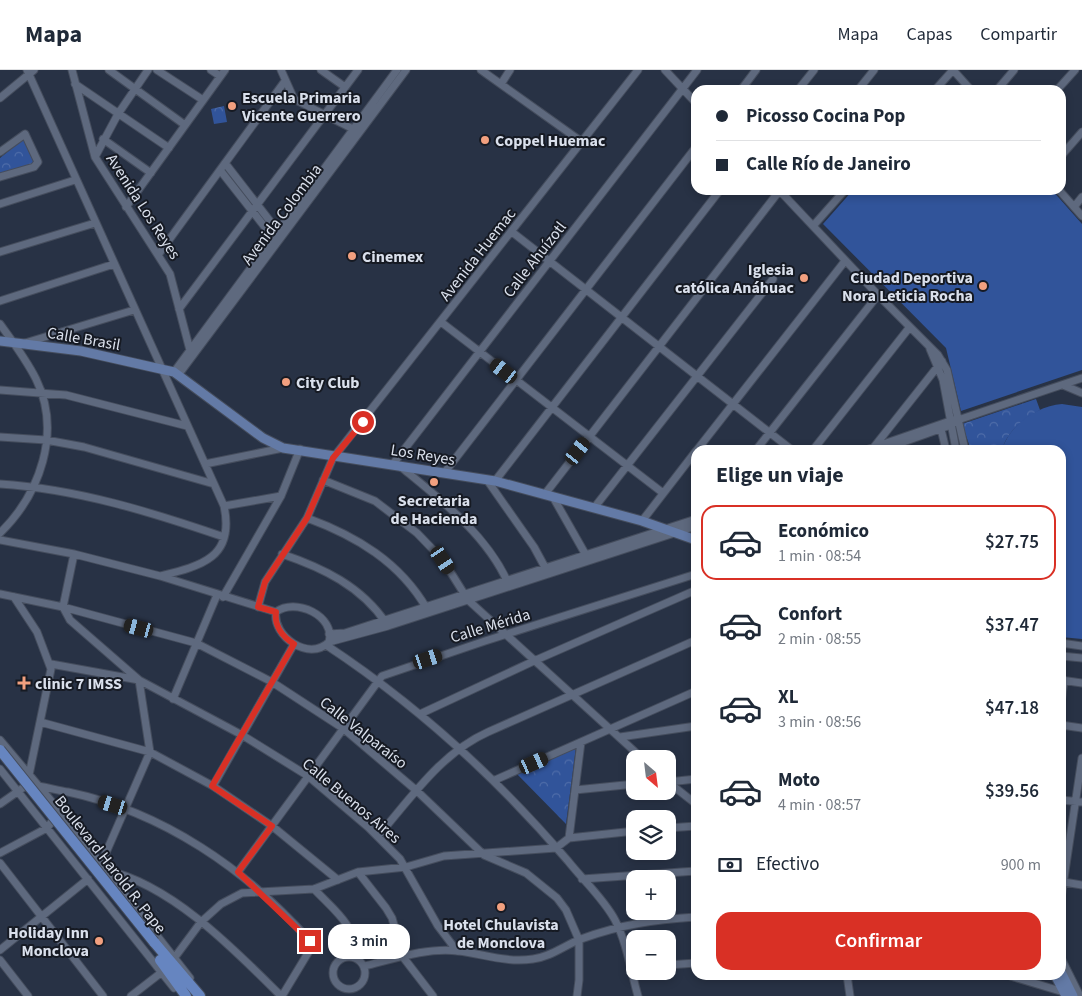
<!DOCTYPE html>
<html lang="es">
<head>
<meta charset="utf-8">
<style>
	body { margin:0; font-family:"Source Sans 3",sans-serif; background:#f2f2f3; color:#1f2937; height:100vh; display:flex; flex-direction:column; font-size:19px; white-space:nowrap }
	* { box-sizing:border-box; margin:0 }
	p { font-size:16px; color:#747a83 }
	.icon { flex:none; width:28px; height:28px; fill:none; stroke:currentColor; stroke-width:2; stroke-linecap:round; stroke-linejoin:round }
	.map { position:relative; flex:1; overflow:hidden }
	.details { position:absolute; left:691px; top:375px; width:375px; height:535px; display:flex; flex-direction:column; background:#fff; border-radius:15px; box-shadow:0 2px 8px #0003 }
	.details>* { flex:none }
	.hud { position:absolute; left:691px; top:15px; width:375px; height:110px; border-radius:15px; box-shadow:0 2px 8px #0003; display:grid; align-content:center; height:110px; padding:0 25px; background:#fff }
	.needle { width:32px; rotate:152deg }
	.controls { position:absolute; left:626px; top:680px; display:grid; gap:10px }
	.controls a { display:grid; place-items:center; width:50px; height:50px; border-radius:10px; background:#fff; box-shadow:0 2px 8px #0003; font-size:25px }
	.end { position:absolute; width:22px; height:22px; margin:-11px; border:6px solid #d93025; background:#fff; box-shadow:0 0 0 2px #fff }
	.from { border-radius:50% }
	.bubble { position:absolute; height:35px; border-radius:15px; background:#fff; box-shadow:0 2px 8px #0003; font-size:16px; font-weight:600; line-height:35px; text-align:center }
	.car { position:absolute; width:15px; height:30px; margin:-15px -8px; border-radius:6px; box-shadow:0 0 4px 1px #0007; background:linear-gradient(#222 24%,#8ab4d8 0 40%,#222 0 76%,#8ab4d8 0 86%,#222 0) }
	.hud b { display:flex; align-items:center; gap:18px; height:48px; font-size:19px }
	.hud b+b { border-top:1px solid #e0e1e3 }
	.hud i { width:12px; height:12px; background:#1f2937 }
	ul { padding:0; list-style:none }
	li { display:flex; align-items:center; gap:15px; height:75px; margin:0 10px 8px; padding:0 15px; border:2px solid transparent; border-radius:15px }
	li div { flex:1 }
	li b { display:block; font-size:19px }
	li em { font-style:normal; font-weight:600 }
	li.active { border-color:#d93025 }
	li>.icon { width:45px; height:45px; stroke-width:1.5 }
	h2 { padding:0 25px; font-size:22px; line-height:60px }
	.pay { display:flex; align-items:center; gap:12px; height:55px; padding:0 25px; font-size:19px }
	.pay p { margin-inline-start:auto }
	.cta { display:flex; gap:10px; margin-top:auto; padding:10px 25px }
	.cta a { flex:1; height:58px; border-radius:15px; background:#d93025; color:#fff; font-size:20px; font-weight:600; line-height:58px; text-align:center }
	header { display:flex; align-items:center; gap:30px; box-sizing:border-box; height:70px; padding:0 25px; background:#fff; border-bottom:1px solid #e0e1e3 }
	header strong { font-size:24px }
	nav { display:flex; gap:28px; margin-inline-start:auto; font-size:18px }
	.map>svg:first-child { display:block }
	.park { fill:url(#park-crowns) }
	.garden { fill:#31549a }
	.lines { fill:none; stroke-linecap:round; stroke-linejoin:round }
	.minor-casing { stroke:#454d5d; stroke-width:9 }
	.major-casing { stroke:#454d5d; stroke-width:11 }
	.highway-casing { stroke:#454d5d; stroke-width:12 }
	.minor { stroke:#5e697e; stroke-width:7 }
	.major { stroke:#637aa6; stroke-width:9 }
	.highway { stroke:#6685c0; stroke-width:10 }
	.highway-bridge-casing { stroke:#454d5d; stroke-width:12; stroke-linecap:butt }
	.highway-bridge { stroke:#6685c0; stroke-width:10 }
	.route { stroke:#d93025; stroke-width:6 }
	.poi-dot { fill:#f2a07f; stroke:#161a23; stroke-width:2 }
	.labels { text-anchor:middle; stroke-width:4; stroke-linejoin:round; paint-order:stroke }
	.poi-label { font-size:16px; font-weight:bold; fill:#dae0ec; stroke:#161a23; text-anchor:start }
	.street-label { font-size:16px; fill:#dae0ec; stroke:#161a23 }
</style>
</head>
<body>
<header>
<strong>Mapa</strong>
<nav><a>Mapa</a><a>Capas</a><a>Compartir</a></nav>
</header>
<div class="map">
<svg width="1082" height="926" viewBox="0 0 1082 926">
	<defs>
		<pattern id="park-crowns" width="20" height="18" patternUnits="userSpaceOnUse" patternTransform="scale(1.25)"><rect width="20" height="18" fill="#31549a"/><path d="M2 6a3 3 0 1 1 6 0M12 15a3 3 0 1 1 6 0" fill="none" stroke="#4e6ca8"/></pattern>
	</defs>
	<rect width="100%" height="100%" fill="#283245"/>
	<path class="park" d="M224,36L227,52L214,54L211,39Z
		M26,67L35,93L0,104V88Z
		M1036,329L1040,340C1024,349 1007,361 1002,380H971L962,354Z
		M576,677L566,754L516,703Z"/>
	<path class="garden" d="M853,120H1052L1082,154V300L961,341L946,278L823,154Z
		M1062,334L1082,337V569L1061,567V380H1002C1009,355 1037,336 1062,334Z"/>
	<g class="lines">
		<defs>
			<path id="minor" d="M27,0L224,436C235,488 201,496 160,506
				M72,0L95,87L170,204L191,284
				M109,0L185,55
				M157,0L203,30
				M211,0L220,6
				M281,0L294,29L357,61
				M321,0L345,17
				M481,0L582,72
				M665,0L696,33
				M953,0L971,20
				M75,14L169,78
				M501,14L510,0
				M741,20L756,0
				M798,20L814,0
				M858,20L874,0
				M935,20L953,0
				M997,20L1014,0
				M1057,20L1075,0
				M0,28L34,0
				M103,69L151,103
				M0,82L25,64L38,92L34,97L0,107
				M1061,86L1082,62
				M95,87L118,44L148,0
				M225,93L280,164
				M220,100L275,170
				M779,120L878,225L938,285L947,300L965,380
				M1059,120L1082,146
				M0,134L75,110
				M126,137L225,0
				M1074,137L1082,127
				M813,156L845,120
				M512,162L792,380
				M0,182L95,153
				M158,185L285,11
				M0,231L114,194
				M179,239L358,0
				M441,252L663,423
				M0,254C13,272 26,289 36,309C62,362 40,424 0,463
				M25,273L134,240
				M930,279L943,310L956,380
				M174,302L397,0
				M179,304L406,0
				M1063,315L1082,323
				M0,320L66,325L187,356
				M941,359L946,380
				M0,367L46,370L84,377L214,414
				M874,377L942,291
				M697,380L845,191
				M756,380L878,225
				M813,380L909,258
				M866,380L953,350
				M881,380L951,355L958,350L1082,308
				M205,394L283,378
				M393,394L697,0
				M401,397C440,429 487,465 508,513
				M445,402L696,77
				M323,410L375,431L417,463L443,490L468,530L643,689
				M487,410L534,477L547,501
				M495,411L720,120
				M0,414C77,419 151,442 224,467
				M545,424L780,120
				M553,427L587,487
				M224,436L281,426
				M594,438L773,209
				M307,448C356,466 400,492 427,539
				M642,451L696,381
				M0,470L74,484L160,506L276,542C295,527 336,546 329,572C309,592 272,566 276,542
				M74,484L63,537L70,550L139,610L150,682L101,794
				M282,484C323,498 361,516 386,553
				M0,524L63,537L196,573L272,612L344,659L417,721L484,785L526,803L557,828L566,840L579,870V910L577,926
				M14,527L37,562L51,599L29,705
				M223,527L281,426L300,379
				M258,537L265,512L307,448L333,388L638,0
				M329,564L345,563L696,449
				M329,572L388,556L696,456
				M1061,573L1082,576
				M326,575C417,635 497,708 568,791C583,810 604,829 615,850C627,873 631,902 638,926
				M1061,586L1082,588
				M51,594L139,610L242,665L308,706L368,757L400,789L438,856L457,881
				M1061,610L1082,613
				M173,629L217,525
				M1061,633L1064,610
				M420,644L536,590L696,520
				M40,652L150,682L213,716L272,756L338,810
				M1061,655L1082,658
				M620,667L696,656
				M0,670L58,739L190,908
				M0,699L174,918
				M495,710L696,621
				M668,712L696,734
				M668,712L696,709
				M213,716L294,574
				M575,720L635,714
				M1061,730L1082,732
				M0,734L27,715C40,715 55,720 68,722C163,742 246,799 310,871L308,883L282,926
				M668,758L696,756
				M378,766C411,728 441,683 488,662L696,570
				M569,768L635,761
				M0,783L47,758L57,745
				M0,793L103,926
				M105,800C171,814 235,880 281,926
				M238,802L382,606L485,571L696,504
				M358,802L386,838L392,848L403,887L433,926
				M582,809L696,801
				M1064,812L1082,815
				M314,819C337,843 354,853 357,888
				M1061,828L1082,688
				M0,880L88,809
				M333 903a16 16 0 1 1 32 0a16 16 0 1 1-32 0Z
				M175,887L201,852L221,834L242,823L314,819L358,802L406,797L444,786L556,778L569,768L581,672
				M1061,888L1080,926
				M0,890L28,926
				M668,895L696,893
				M365,896C393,889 428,877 458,881C484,884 506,893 533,889C551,887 565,875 581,869C622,854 654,850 696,847
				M847,905L850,926
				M1007,905L1067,923
				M131,926L162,902"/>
			<path id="major" d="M0,271L81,281L174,302L263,368L283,378L495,411L642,451L696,470
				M1061,902L1073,926
				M1055,905L1066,926"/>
			<path id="highway" d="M154,872L200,926
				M160,890L186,926"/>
		</defs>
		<use href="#minor" class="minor-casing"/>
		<use href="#major" class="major-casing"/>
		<use href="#highway" class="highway-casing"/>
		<use href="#minor" class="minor"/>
		<use href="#major" class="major"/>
		<use href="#highway" class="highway"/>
		<defs>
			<path id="highway-bridge" d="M0,680L154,872"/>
		</defs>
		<use href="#highway-bridge" class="highway-bridge-casing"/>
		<use href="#highway-bridge" class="highway-bridge"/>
	</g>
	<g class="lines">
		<path class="route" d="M310,871L238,802L272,756L212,716L294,574C283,567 274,556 276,542L258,537L265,512L307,448L333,388L363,352"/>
	</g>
	<g class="poi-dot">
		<circle cx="232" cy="36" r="5"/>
		<circle cx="485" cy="70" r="5"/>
		<circle cx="352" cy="186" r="5"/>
		<circle cx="804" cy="208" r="5"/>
		<circle cx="983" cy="216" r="5"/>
		<circle cx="286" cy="312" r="5"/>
		<circle cx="434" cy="412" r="5"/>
		<path d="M21.5 605.5h5v5h5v5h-5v5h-5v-5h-5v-5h5z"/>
		<circle cx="501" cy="837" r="5"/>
		<circle cx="99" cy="871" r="5"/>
	</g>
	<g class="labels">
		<g class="poi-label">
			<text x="242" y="33">Escuela Primaria<tspan x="242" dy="18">Vicente Guerrero</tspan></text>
			<text x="495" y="76">Coppel Huemac</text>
			<text x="362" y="192">Cinemex</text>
			<text x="794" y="205" text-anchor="end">Iglesia<tspan x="794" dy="18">católica Anáhuac</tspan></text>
			<text x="973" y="213" text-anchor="end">Ciudad Deportiva<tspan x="973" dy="18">Nora Leticia Rocha</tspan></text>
			<text x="296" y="318">City Club</text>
			<text x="434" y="436" text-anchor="middle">Secretaria<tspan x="434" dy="18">de Hacienda</tspan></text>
			<text x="35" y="619">clinic 7 IMSS</text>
			<text x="501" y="860" text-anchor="middle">Hotel Chulavista<tspan x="501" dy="18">de Monclova</tspan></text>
			<text x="89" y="868" text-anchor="end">Holiday Inn<tspan x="89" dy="18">Monclova</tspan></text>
		</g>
		<g class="street-label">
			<text transform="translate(144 136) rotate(57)" y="6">Avenida Los Reyes</text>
			<text transform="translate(281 144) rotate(-53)" y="6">Avenida Colombia</text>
			<text transform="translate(477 184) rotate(-52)" y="6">Avenida Huemac</text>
			<text transform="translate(534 189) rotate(-52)" y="6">Calle Ahuízotl</text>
			<text transform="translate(84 268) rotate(10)" y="6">Calle Brasil</text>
			<text transform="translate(423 384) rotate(9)" y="6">Los Reyes</text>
			<text transform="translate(490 555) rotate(-17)" y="6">Calle Mérida</text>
			<text transform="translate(364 662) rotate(38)" y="6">Calle Valparaíso</text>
			<text transform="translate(352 730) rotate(40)" y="6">Calle Buenos Aires</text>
			<text transform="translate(111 794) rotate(52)" y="6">Boulevard Harold R. Pape</text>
		</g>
	</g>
</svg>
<div class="controls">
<a><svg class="needle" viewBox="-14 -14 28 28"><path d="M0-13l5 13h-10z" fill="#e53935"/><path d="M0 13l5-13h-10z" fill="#747a83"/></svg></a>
<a><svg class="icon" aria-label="layers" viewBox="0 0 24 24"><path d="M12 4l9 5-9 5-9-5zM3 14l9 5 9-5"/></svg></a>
<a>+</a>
<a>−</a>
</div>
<i class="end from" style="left:363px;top:352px"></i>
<i class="end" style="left:310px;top:871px"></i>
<div class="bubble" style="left:328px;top:854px;width:82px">3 min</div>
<i class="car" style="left:504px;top:301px;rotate:308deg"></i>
<i class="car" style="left:578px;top:381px;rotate:37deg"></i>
<i class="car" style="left:443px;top:490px;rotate:146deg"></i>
<i class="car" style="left:139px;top:558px;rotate:285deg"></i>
<i class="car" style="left:428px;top:589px;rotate:72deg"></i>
<i class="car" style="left:534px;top:693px;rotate:66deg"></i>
<i class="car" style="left:113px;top:735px;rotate:287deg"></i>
<div class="hud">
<b><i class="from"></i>Picosso Cocina Pop</b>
<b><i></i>Calle Río de Janeiro</b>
</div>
<section class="details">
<h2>Elige un viaje</h2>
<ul>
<li class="active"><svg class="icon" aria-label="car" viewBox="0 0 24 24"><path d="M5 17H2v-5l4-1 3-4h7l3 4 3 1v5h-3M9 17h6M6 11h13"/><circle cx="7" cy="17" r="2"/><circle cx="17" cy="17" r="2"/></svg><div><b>Económico</b><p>1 min · 08:54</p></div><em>$27.75</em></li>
<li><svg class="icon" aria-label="car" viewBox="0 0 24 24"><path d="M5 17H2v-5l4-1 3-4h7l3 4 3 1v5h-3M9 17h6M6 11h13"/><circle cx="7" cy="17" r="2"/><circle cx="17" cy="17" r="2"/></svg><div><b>Confort</b><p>2 min · 08:55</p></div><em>$37.47</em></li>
<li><svg class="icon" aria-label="car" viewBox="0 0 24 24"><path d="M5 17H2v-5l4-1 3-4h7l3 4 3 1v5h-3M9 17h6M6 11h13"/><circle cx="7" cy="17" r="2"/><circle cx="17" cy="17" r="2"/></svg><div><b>XL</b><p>3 min · 08:56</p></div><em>$47.18</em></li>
<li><svg class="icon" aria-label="car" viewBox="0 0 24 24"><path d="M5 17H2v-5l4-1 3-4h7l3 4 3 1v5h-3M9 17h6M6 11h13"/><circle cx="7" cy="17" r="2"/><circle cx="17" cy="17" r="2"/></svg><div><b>Moto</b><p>4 min · 08:57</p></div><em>$39.56</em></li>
</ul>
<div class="pay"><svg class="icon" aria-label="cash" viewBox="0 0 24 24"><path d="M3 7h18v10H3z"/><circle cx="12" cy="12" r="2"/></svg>Efectivo<p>900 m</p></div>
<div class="cta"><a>Confirmar</a></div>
</section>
</div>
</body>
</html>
